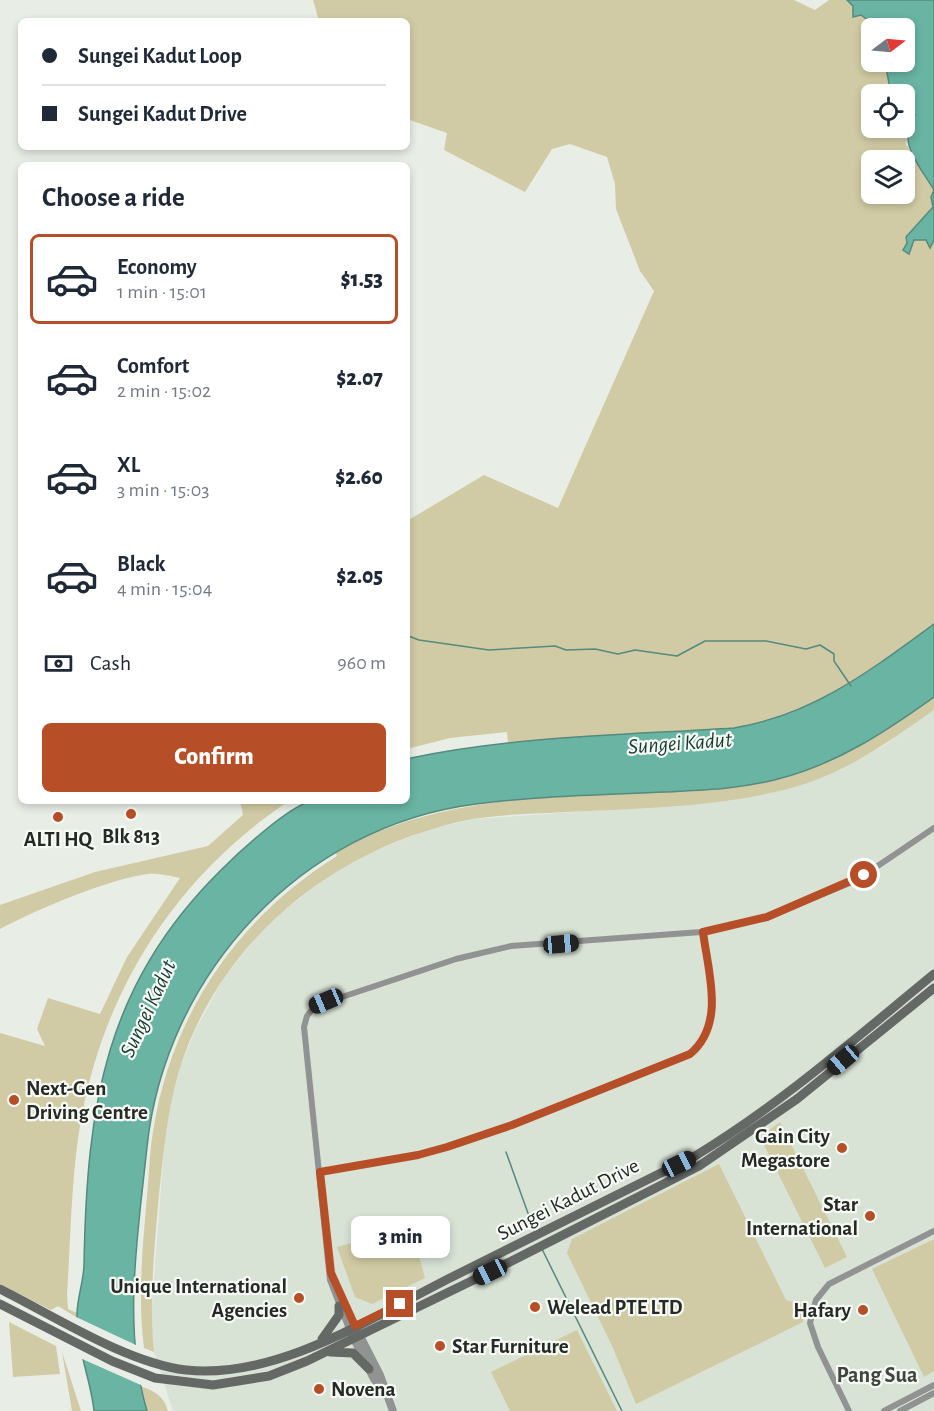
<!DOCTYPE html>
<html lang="en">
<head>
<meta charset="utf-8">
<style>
	body { margin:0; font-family:"Alegreya Sans",sans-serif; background:#f6f6f7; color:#1f2937; height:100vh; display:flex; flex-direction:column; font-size:22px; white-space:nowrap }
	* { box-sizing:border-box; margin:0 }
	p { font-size:20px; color:#747a83 }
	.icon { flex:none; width:33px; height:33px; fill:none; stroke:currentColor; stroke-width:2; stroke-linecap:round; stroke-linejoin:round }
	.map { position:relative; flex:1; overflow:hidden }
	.sheet { position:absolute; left:18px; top:162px; width:392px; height:642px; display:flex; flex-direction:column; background:#fff; border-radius:9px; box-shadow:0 3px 9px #0003 }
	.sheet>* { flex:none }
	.top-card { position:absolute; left:18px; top:18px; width:392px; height:132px; border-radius:9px; box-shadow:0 3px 9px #0003; display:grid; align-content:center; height:132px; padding:0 24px; background:#fff }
	.needle { width:39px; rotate:74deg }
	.fabs { position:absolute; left:861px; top:18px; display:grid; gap:12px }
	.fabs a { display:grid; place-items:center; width:54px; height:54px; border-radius:9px; background:#fff; box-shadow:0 3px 9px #0003; font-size:30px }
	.end { position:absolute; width:27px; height:27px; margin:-14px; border:8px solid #b64f27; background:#fff; box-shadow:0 0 0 3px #fff }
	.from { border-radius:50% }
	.bubble { position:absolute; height:42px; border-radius:9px; background:#fff; box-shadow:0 3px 9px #0003; font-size:20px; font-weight:800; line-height:42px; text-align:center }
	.car { position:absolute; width:18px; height:36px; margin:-18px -9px; border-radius:8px; box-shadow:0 0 4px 2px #0007; background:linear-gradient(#222 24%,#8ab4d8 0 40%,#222 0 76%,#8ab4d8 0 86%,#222 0) }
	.top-card b { display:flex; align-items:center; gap:21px; height:57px; font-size:22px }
	.top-card b+b { border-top:2px solid #e0e1e3 }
	.top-card i { width:15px; height:15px; background:#1f2937 }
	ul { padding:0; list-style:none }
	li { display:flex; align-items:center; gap:18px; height:90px; margin:0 12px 9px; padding:0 12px; border:3px solid transparent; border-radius:9px }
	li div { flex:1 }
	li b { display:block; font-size:22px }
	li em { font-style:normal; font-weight:800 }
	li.current { border-color:#b64f27 }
	li>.icon { width:54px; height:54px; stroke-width:1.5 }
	h2 { padding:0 24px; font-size:27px; line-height:72px }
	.pay { display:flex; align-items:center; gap:15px; height:66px; padding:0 24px; font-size:22px }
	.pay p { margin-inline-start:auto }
	.action { display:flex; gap:12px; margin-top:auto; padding:12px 24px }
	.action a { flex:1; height:69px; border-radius:9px; background:#b64f27; color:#fff; font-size:24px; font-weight:800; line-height:69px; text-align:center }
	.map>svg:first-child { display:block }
	.built { fill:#d8e2d5 }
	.green { fill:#d1cba5; fill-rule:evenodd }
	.water { fill:#69b4a3; stroke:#558a7e; stroke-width:1.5 }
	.pier { fill:#e8ede6 }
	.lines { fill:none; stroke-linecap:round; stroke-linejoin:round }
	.stream { stroke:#558a7e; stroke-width:1.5 }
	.minor { stroke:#909391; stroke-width:6 }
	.tertiary { stroke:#909391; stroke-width:8 }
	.secondary { stroke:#656966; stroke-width:9 }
	.route { stroke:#b64f27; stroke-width:8 }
	.poi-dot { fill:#b64f27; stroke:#f5faf4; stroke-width:2 }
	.labels { text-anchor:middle; stroke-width:4.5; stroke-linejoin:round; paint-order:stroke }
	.poi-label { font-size:21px; font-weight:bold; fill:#272926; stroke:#f5faf4; text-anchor:start }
	.street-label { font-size:21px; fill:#272926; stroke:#f5faf4 }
	.water-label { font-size:22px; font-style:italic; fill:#173b34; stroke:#f5faf4 }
	.neighbourhood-label { font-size:22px; font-weight:bold; fill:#414540; stroke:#f5faf4 }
</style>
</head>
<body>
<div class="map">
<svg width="934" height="1411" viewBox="0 0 934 1411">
	<rect width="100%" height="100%" fill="#e8ede6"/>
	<path class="built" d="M934,710V1411H173L154,1352L151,1317L166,1123L179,1070L195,1031L224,977L269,922L330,875L362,856L430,829L475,819L728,801L775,792L831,773L882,747Z"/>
	<path class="green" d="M313,0H794L815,10L829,0H847L861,15L879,26L872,28V62H885L891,94H872V128H904L905,103L909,104L915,116L912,120L906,144L934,190L931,197L933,207L906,237L913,246L914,240H926L930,248L934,240V624C871,670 813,715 734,728L508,743L507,732L450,738L407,749V521L484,475L558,508L654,291L640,271L616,209L615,184L607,157L570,144L552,149L525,192L444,150L447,133L407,119L406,21H319ZM872,160H904V194H872Z
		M934,697V710C890,741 847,772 795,787C716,809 631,808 549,813C524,814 498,815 473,819C338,845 220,938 179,1071C166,1115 163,1159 158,1205C154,1254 149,1302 154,1352L144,1348C138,1300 142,1255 146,1207C149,1180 149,1152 154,1126C173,1012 239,917 337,856L335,852C440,795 541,798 657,792C698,790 738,789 778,779C835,765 887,730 934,697Z
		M240,801H289C179,874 107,984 82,1114C71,1173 71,1235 67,1295L68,1309L77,1313L76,1317L58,1306L51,1310L0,1284V1033L45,1046L37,1029L48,998L100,1014L127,957L180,878C170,876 157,873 148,874C108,879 36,910 0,929V905L95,872L208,846L243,815Z
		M780,1122L847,1257L825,1268L760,1137Z
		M719,1164L786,1300L804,1305L803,1322L636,1404L613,1348L567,1253L572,1239Z
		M411,1227L425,1278L372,1304L355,1297L337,1247Z
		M934,1239V1371L924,1377L872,1269Z
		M9,1322L56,1346L60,1374L13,1377Z
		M577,1330L617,1411H510L491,1372Z
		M62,1352L81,1411H72Z
		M139,1386C154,1390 164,1396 168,1411H147Z"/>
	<path class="water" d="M847,0H934V240L930,248L926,240H914L909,254L903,250L907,243L906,237L933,207L931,197L934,190C919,165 896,142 915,115L909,104L905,103L904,94H891L885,62H904V28H879L861,15L853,17V6Z
		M934,624V697C885,732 837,764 778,779C741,789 703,790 665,792C602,795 539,796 476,804C301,826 165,975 147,1147C138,1234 122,1327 147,1411H94C91,1380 77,1350 77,1318C76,1300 84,1282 84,1264C87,1106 104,986 221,870C239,852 288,807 311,801C319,799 330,801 338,801C361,801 384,801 406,801L407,759L411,758C516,736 626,735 734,728C813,715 871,670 934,624Z"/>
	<path class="pier" d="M74,1316L138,1346L143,1386L80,1358Z"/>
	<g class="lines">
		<path class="stream" d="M406,635L419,640L489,650L555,646L566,650L595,649L618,654L635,650L677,656L705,641H766L806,649L820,645L834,654V661L851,686
			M506,1152L534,1230
			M542,1249L622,1411"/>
		<path class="minor" d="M320,1172L418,1155L447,1147L512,1125L690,1054C726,1024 708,973 703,932
			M331,1273L355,1326
			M349,1329L330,1280L304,1027L307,1016L315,1006L456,959L511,946L701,932L767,917L857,880L934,828
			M849,1411L818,1347L810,1323L816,1300L829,1284L934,1231
			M884,1411L934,1385
			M900,1411L934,1393"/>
		<path class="tertiary" d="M357,1330L380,1375L393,1411
			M351,1333L374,1379L382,1388"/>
		<path class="secondary" d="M0,1289C54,1316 127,1363 186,1370C277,1380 374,1316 452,1277C533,1237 614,1196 695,1156C781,1104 857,1037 934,974
			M0,1304L112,1361L155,1378L213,1385L269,1376L307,1361L490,1272L699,1166L797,1099L934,988
			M322,1339L339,1315V1306
			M330,1352L353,1353L369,1369"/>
	</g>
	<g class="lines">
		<path class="route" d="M400,1304L355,1326L331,1273L320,1172L418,1155L447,1147L512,1125L690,1054C726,1024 708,972 703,932L767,917L864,875"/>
	</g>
	<g class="poi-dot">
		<circle cx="131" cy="814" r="6"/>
		<circle cx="58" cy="817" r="6"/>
		<circle cx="14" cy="1100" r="6"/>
		<circle cx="842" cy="1148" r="6"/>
		<circle cx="870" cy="1216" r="6"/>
		<circle cx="299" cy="1298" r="6"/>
		<circle cx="535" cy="1307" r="6"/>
		<circle cx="863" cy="1310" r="6"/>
		<circle cx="440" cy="1346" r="6"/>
		<circle cx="319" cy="1389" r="6"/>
	</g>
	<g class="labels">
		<g class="poi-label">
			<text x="131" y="843" text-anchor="middle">Blk 813</text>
			<text x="58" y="846" text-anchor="middle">ALTI HQ</text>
			<text x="26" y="1095">Next-Gen<tspan x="26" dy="24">Driving Centre</tspan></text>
			<text x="830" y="1143" text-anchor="end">Gain City<tspan x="830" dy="24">Megastore</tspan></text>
			<text x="858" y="1211" text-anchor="end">Star<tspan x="858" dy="24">International</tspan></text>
			<text x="287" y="1293" text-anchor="end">Unique International<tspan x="287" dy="24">Agencies</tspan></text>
			<text x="547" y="1314">Welead PTE LTD</text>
			<text x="851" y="1317" text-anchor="end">Hafary</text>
			<text x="452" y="1353">Star Furniture</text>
			<text x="331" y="1396">Novena</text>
		</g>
		<g class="street-label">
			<text transform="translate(568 1199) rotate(-27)" y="7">Sungei Kadut Drive</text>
		</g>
		<g class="water-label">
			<text transform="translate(680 742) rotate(-4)" y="8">Sungei Kadut</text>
			<text transform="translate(147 1008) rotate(-65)" y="8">Sungei Kadut</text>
		</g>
		<g class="neighbourhood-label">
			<text x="877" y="1382">Pang Sua</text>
		</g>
	</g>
</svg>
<div class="fabs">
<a><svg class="needle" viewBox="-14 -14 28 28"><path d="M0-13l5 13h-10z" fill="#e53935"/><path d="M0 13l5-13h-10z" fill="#747a83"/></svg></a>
<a><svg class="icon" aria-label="locate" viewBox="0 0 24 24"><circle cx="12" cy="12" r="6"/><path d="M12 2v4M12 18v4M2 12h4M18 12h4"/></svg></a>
<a><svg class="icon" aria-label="layers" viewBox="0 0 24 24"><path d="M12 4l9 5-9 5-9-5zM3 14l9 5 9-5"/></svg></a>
</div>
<i class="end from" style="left:864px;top:875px"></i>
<i class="end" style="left:400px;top:1304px"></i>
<div class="bubble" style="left:351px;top:1216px;width:99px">3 min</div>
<i class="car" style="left:561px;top:944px;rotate:85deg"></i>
<i class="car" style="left:326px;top:1001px;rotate:247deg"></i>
<i class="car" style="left:843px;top:1060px;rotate:230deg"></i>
<i class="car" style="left:679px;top:1164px;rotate:64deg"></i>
<i class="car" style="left:490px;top:1272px;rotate:244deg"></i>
<div class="top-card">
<b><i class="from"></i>Sungei Kadut Loop</b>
<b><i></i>Sungei Kadut Drive</b>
</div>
<section class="sheet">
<h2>Choose a ride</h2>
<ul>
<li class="current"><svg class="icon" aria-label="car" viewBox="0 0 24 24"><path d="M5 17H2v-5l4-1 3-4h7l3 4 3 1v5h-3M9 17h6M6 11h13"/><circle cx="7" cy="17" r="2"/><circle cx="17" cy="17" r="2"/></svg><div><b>Economy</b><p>1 min · 15:01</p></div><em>$1.53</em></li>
<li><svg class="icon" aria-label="car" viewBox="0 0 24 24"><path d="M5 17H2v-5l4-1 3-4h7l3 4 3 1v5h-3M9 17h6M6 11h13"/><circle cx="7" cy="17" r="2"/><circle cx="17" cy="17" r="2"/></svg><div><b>Comfort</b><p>2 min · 15:02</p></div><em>$2.07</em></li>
<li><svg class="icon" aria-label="car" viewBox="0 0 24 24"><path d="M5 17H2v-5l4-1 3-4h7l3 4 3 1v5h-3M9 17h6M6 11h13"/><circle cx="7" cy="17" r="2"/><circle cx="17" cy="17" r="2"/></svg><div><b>XL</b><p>3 min · 15:03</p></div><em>$2.60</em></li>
<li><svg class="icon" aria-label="car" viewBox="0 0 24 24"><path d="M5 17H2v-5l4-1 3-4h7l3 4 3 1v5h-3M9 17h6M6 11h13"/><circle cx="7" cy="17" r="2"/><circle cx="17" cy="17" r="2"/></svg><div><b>Black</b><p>4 min · 15:04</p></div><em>$2.05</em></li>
</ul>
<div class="pay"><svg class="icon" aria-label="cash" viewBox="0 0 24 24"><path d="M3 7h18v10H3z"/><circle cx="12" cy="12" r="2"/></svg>Cash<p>960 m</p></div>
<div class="action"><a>Confirm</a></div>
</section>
</div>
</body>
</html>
